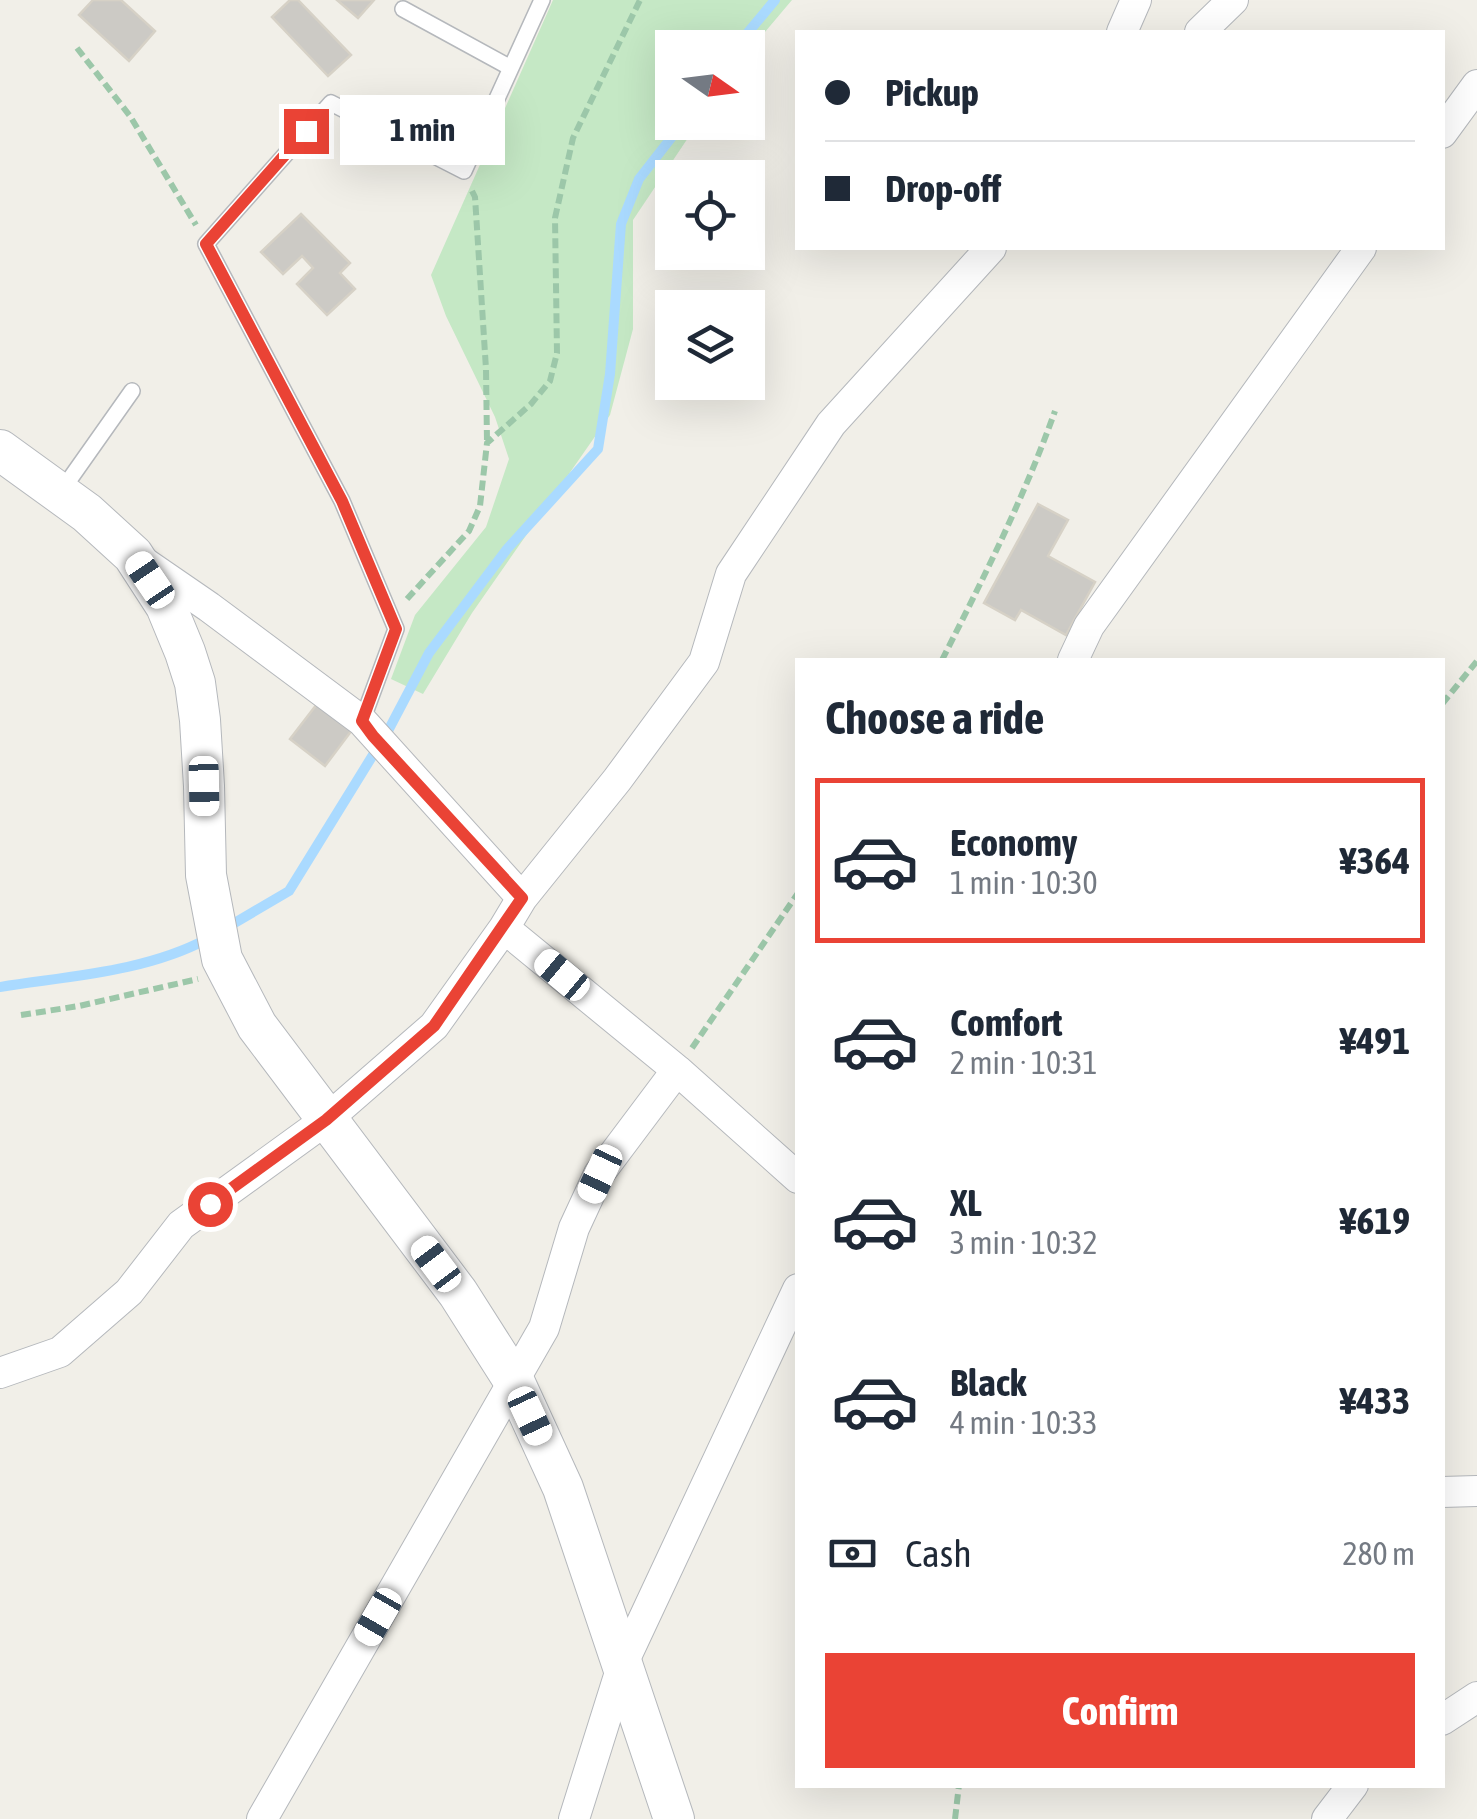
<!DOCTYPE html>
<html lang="en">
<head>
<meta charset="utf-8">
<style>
	body { margin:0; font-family:"Asap Condensed",sans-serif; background:#f6f6f7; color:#1f2937; height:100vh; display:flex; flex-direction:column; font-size:38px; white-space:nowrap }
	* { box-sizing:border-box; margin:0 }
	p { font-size:32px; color:#747a83 }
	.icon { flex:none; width:55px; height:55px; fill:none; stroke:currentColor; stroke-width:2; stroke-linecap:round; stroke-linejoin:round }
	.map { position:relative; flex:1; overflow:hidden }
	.panel { position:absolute; left:795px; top:658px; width:650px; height:1130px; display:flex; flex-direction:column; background:#fff; border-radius:0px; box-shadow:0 10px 40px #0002 }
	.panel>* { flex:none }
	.top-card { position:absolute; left:795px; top:30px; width:650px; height:220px; border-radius:0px; box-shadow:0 10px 40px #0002; display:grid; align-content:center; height:220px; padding:0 30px; background:#fff }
	.needle { width:65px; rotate:104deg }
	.fabs { position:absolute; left:655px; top:30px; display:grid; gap:20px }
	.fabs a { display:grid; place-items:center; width:110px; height:110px; border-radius:0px; background:#fff; box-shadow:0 10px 40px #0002; font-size:50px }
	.end { position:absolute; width:45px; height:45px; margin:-22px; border:12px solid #ea4335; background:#fff; box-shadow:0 0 0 5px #fff }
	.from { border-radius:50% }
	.bubble { position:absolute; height:70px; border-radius:0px; background:#fff; box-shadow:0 10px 40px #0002; font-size:32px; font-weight:700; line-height:70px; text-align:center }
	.car { position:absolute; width:30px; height:60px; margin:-30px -15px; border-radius:12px; box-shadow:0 0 8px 2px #0007; background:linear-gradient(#fff 24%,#345 0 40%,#fff 0 76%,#345 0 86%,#fff 0) }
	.top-card b { display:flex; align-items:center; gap:35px; height:95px; font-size:38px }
	.top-card b+b { border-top:2px solid #e0e1e3 }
	.top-card i { width:25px; height:25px; background:#1f2937 }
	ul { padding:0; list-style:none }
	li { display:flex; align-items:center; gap:30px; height:165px; margin:0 20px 15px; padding:0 10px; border:5px solid transparent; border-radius:0px }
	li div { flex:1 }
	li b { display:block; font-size:38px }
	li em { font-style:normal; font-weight:700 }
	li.on { border-color:#ea4335 }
	li>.icon { width:90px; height:90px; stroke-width:1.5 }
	h2 { padding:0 30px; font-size:45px; line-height:120px }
	.pay { display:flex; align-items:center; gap:25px; height:110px; padding:0 30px; font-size:38px }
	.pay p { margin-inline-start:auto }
	.button { display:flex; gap:20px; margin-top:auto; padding:20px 30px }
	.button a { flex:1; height:115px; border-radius:0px; background:#ea4335; color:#fff; font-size:40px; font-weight:700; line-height:115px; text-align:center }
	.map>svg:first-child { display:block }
	.green { fill:#c5e8c5 }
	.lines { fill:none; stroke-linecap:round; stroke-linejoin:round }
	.stream { stroke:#aadaff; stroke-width:10 }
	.building { fill:#cccac5; stroke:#d6d1c6; stroke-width:2.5 }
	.service-casing { stroke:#b5b8bc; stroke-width:18 }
	.minor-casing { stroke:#b5b8bc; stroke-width:32 }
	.tertiary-casing { stroke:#b5b8bc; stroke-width:42 }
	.path { stroke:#9cc7a9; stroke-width:6; stroke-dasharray:10 5; stroke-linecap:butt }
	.service { stroke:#fff; stroke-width:15 }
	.minor { stroke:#fff; stroke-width:30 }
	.tertiary { stroke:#fff; stroke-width:40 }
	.route { stroke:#ea4335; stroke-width:12 }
</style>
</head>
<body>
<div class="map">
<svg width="1477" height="1819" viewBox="0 0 1477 1819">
	<rect width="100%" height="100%" fill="#f1efe8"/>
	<path class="green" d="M553,0H792L748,52V48H672V122L698,123L633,220V329L610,415L472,613L423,694L391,679L415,615L486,527L509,459L495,417L446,316L431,275Z"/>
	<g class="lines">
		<path class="stream" d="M735,48L775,0
			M226,928L289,891L389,729L429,653L507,549L598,449L610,374L621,224L639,179L675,133L680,122
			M0,987C69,976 145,972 207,939"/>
	</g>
	<path class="building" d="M93,0H121L155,31L129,61L79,15Z
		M290,0H298L351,55L328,76L272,17Z
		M337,0H374L358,18Z
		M301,214L350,263L340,273L355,289L327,315L297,284L313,268L302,256L283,274L261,252Z
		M1038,504L1068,520L1048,556L1095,582L1066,635L1021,610L1015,620L984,603Z
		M317,704L352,730L325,766L290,739Z"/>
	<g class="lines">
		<defs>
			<path id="service" d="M403,9L511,68
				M60,493L132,391
				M362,721L396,629L342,501L206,244L331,103L464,171L542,0"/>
			<path id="minor" d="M1122,32L1136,0
				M1200,32L1233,0
				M1442,133L1477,85
				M145,563L209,607L362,721L522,898
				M1073,660L1089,626L1361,248
				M504,928L677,1070L798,1178
				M0,1373L60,1352L129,1292L181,1225L326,1120L434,1026L504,928L522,898L617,780L704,662L731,574L831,424L991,248
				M1442,1492L1477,1491
				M1442,1720L1477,1697
				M262,1819L544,1328L574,1228L599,1174L677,1070
				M574,1819L623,1663L798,1289
				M1327,1819L1353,1785"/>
			<path id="tertiary" d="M0,450L87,513L133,555L166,606L185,652L195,683L200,720L204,786L206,875L222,959L257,1026L458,1293L514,1381L563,1488L674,1819"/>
		</defs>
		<use href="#service" class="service-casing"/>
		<use href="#minor" class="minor-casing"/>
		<use href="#tertiary" class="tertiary-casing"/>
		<path class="path" d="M77,48L130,116L196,225
			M472,191L475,197L486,369L487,442
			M407,599L469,531L480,506L487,443L531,404L550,381L557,353L555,218L573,138L640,0
			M942,660C983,579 1024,498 1055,411
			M1442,704L1477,661
			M21,1015L79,1006L198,979
			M692,1048L798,893
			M955,1819L959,1785"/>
		<use href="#service" class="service"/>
		<use href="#minor" class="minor"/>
		<use href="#tertiary" class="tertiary"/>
	</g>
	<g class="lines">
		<path class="route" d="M210,1204L326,1120L434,1026L522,898L373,736L362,721L396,629L342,501L206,244L306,131"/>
	</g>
</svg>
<div class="fabs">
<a><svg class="needle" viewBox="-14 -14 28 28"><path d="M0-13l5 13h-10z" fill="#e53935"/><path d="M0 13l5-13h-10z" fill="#747a83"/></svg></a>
<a><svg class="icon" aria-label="locate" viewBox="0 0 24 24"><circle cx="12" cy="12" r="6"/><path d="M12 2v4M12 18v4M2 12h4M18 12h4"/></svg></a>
<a><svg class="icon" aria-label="layers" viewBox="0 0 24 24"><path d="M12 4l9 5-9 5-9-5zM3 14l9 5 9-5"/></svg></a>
</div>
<i class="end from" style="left:210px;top:1204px"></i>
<i class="end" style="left:306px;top:131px"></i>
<div class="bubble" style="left:340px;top:95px;width:165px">1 min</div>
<i class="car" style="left:150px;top:580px;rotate:326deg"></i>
<i class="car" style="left:204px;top:786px;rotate:179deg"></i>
<i class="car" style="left:562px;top:975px;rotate:310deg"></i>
<i class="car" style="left:600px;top:1174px;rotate:205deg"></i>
<i class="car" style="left:436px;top:1264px;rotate:323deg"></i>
<i class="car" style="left:530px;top:1416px;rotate:155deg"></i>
<i class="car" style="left:378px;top:1617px;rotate:210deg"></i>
<div class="top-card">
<b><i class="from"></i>Pickup</b>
<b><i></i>Drop-off</b>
</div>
<section class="panel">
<h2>Choose a ride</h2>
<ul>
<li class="on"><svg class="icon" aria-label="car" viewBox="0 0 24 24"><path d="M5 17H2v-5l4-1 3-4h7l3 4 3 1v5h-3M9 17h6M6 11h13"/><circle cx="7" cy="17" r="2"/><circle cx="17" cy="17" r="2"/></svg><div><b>Economy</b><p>1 min · 10:30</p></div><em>¥364</em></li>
<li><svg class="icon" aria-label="car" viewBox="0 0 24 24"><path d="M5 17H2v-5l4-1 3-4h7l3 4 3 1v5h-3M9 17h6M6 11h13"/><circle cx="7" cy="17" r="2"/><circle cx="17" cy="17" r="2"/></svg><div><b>Comfort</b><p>2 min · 10:31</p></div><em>¥491</em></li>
<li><svg class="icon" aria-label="car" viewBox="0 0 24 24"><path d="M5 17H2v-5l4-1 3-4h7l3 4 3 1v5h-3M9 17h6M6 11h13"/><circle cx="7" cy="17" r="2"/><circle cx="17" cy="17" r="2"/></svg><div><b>XL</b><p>3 min · 10:32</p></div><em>¥619</em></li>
<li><svg class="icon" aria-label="car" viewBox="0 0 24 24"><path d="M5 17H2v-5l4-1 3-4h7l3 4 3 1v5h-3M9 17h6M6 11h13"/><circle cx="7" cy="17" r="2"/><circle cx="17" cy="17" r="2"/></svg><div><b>Black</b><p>4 min · 10:33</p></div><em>¥433</em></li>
</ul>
<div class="pay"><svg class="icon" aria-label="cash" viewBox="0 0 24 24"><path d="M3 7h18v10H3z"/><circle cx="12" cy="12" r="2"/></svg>Cash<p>280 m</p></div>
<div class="button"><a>Confirm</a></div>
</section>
</div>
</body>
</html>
